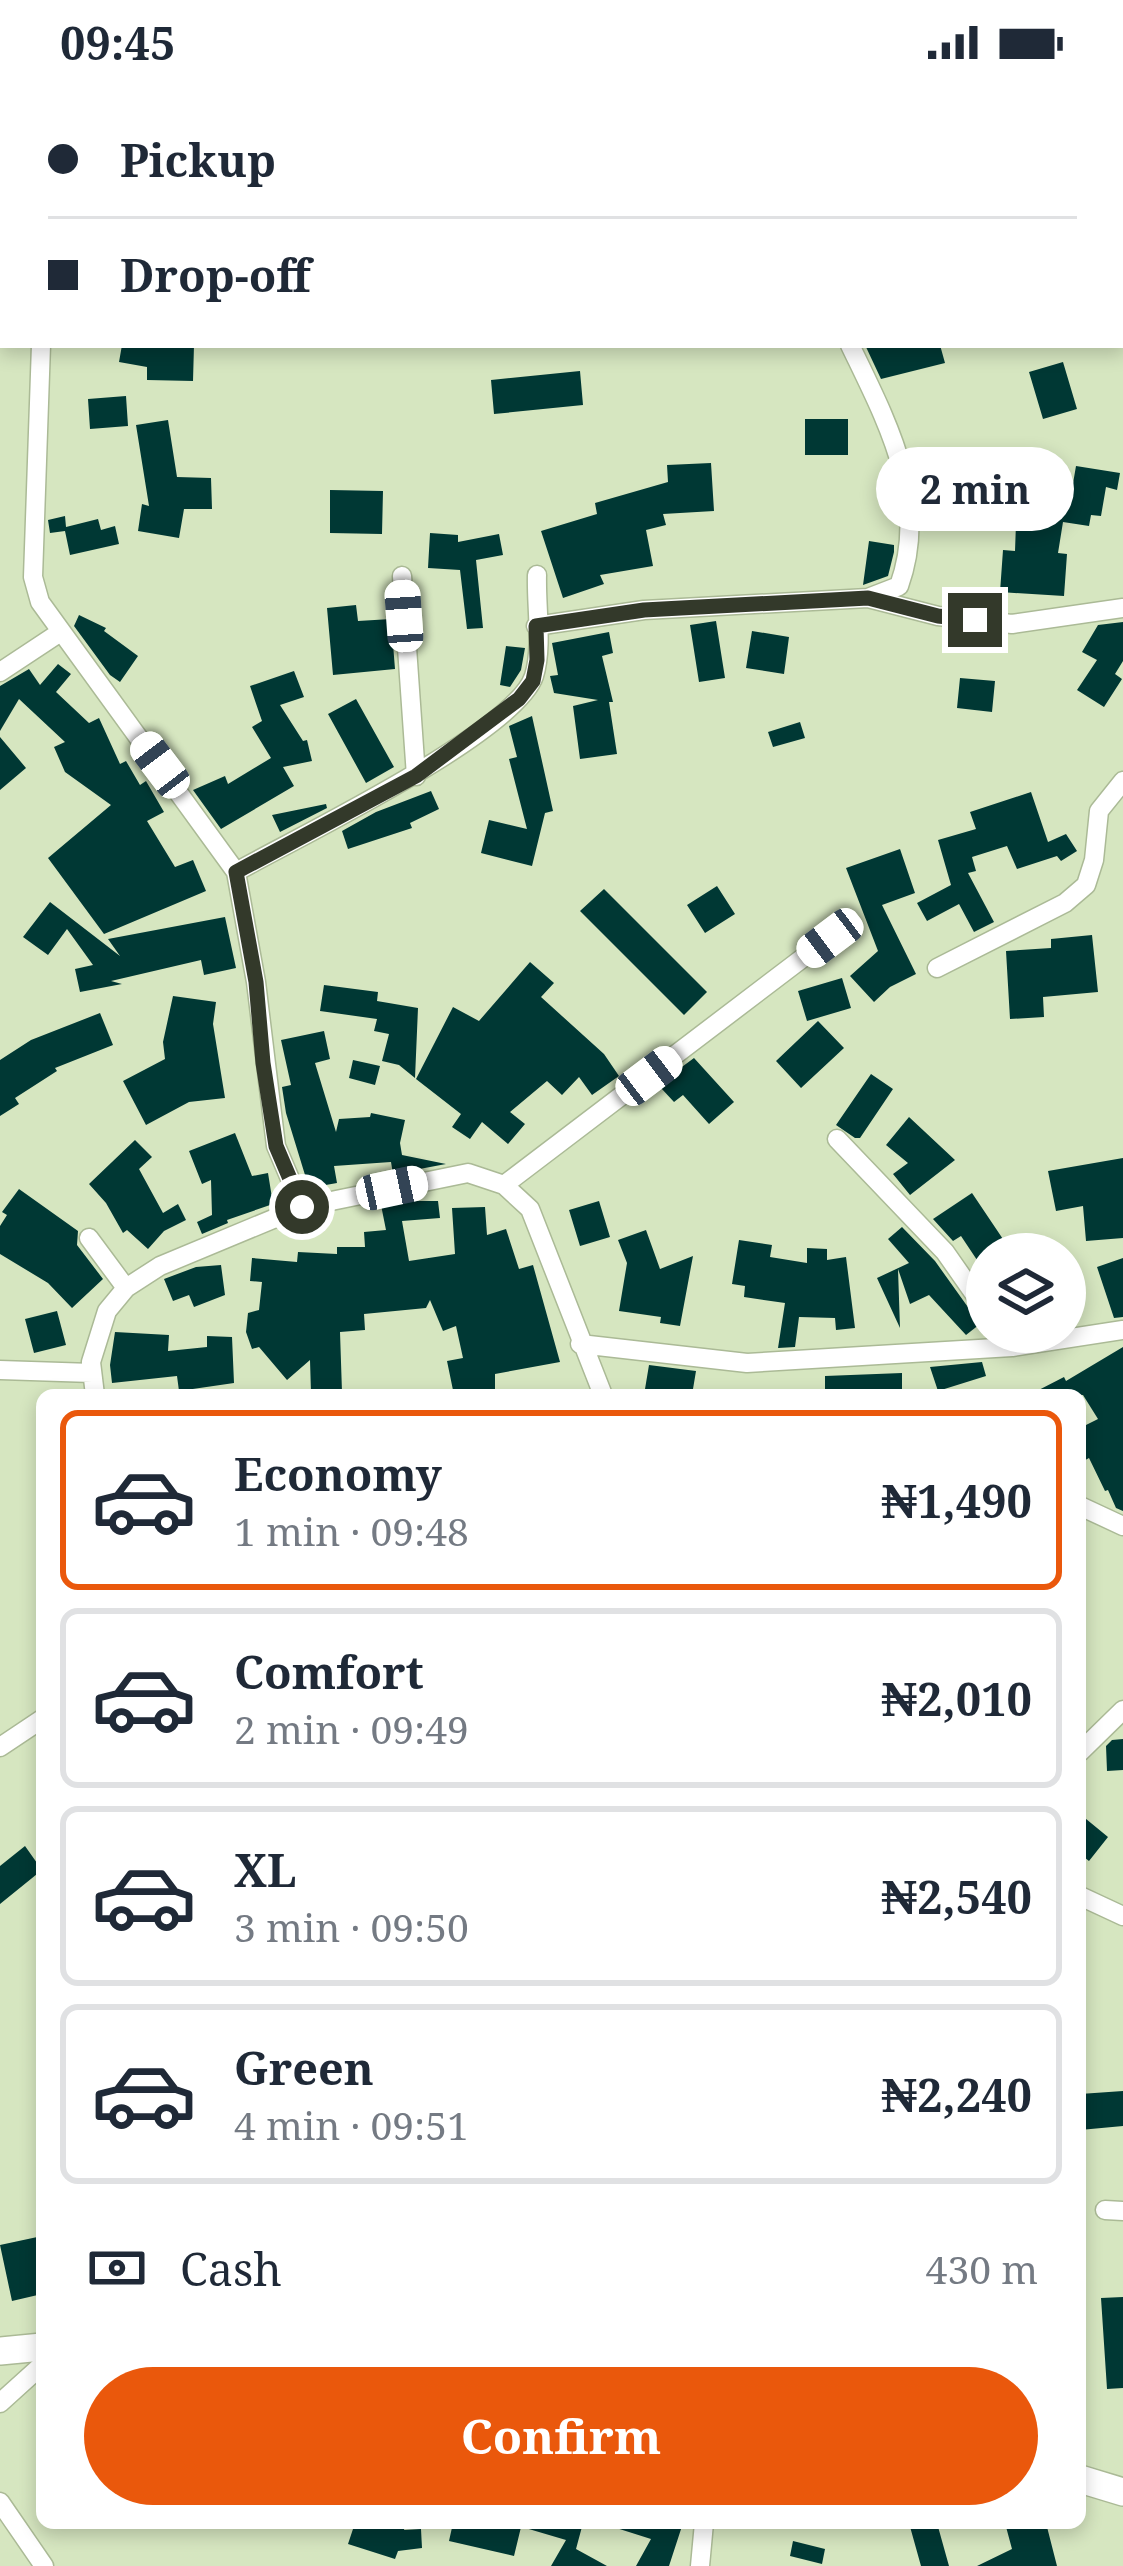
<!DOCTYPE html>
<html lang="en">
<head>
<meta charset="utf-8">
<style>
	body { margin:0; font-family:"Noto Serif",serif; background:#f6f6f7; color:#1f2937; height:100vh; display:flex; flex-direction:column; font-size:45px; white-space:nowrap }
	* { box-sizing:border-box; margin:0 }
	p { font-size:39px; color:#747a83 }
	.icon { flex:none; width:66px; height:66px; fill:none; stroke:currentColor; stroke-width:2; stroke-linecap:round; stroke-linejoin:round }
	.map { position:relative; flex:1; overflow:hidden }
	.sheet { position:absolute; left:36px; top:1305px; width:1050px; height:1140px; display:flex; flex-direction:column; background:#fff; border-radius:18px; box-shadow:0 6px 18px #0003 }
	.sheet>* { flex:none }
	.guide { position:absolute; left:0px; top:0px; width:1125px; height:264px; box-shadow:0 6px 18px #0003; display:grid; align-content:center; height:264px; padding:0 48px; background:#fff }
	.buttons { position:absolute; left:966px; top:1149px; display:grid; gap:24px }
	.buttons a { display:grid; place-items:center; width:120px; height:120px; border-radius:50%; background:#fff; box-shadow:0 6px 18px #0003; font-size:60px }
	.end { position:absolute; width:54px; height:54px; margin:-27px; border:15px solid #33392a; background:#fff; box-shadow:0 0 0 6px #fff }
	.from { border-radius:50% }
	.bubble { position:absolute; height:84px; border-radius:42px; background:#fff; box-shadow:0 6px 18px #0003; font-size:39px; font-weight:700; line-height:84px; text-align:center }
	.car { position:absolute; width:36px; height:72px; margin:-36px -18px; border-radius:15px; box-shadow:0 0 9px 3px #0007; background:linear-gradient(#fff 24%,#345 0 40%,#fff 0 76%,#345 0 86%,#fff 0) }
	.guide b { display:flex; align-items:center; gap:42px; height:114px; font-size:45px }
	.guide b+b { border-top:3px solid #e0e1e3 }
	.guide i { width:30px; height:30px; background:#1f2937 }
	ul { padding:21px 0 0; list-style:none }
	li { display:flex; align-items:center; gap:36px; height:180px; margin:0 24px 18px; padding:0 24px; border:6px solid #e0e1e3; border-radius:18px }
	li div { flex:1 }
	li b { display:block; font-size:45px }
	li em { font-style:normal; font-weight:700 }
	li.current { border-color:#ea580c }
	li>.icon { width:108px; height:108px; stroke-width:1.5 }
	.pay { display:flex; align-items:center; gap:30px; height:132px; padding:0 48px; font-size:45px }
	.pay p { margin-inline-start:auto }
	.primary-button { display:flex; gap:24px; margin-top:auto; padding:24px 48px }
	.primary-button a { flex:1; height:138px; border-radius:72px; background:#ea580c; color:#fff; font-size:48px; font-weight:700; line-height:138px; text-align:center }
	.status { display:flex; justify-content:space-between; align-items:center; height:84px; padding:0 60px; background:#fff; direction:ltr }
	.status svg { height:33px; fill:currentColor }
	.map>svg:first-child { display:block }
	.building { fill:#003834 }
	.lines { fill:none; stroke-linecap:round; stroke-linejoin:round }
	.street-casing { stroke:#abba96; stroke-width:21 }
	.secondary-casing { stroke:#abba96; stroke-width:30 }
	.street { stroke:#fff; stroke-width:18 }
	.secondary { stroke:#fff; stroke-width:27 }
	.route { stroke:#33392a; stroke-width:15 }
</style>
</head>
<body>
<div class="status"><b>09:45</b><svg viewBox="0 0 49 12"><path d="M0 12V9h3v3zM5 12V6h3v6zM10 12V3h3v9zM15 12V0h3v12zM26 1h20v11H26zM47 4h2v5h-2z"/></svg></div>
<div class="map">
<svg width="1123" height="2482" viewBox="0 0 1123 2482">
	<rect width="100%" height="100%" fill="#d6e6c0"/>
	<path class="building" d="M122,261H194L193,297L147,296V283L119,278Z
		M873,261H940L945,279L881,295L866,263Z
		M1063,278L1077,325L1043,335L1029,288Z
		M580,287L583,321L494,330L491,296Z
		M126,312L128,342L90,345L88,315Z
		M805,335H848V371H805Z
		M168,336L177,393L211,394L212,425H184L179,454L138,447L142,420L149,422L136,341Z
		M711,379L714,427L663,430L666,441L646,446L653,482L600,491L604,500L563,514L541,447L597,430L595,419L668,398L667,381Z
		M1076,382L1120,389L1117,406L1106,403L1101,432L1091,431L1089,442L1063,438L1058,469L1067,470L1064,512L1000,508L1003,466L1015,467L1016,439L1040,440L1044,413L1070,417Z
		M330,406L383,407L382,450L330,449Z
		M65,432L66,443L98,435L101,446L115,442L119,460L70,471L65,447L50,449L48,436Z
		M430,449L458,451V458L499,450L503,471L476,476L483,544L467,545L460,486L428,484Z
		M869,457L894,461V468L888,492L863,501Z
		M356,521L358,537L391,535L395,585L333,591L327,524Z
		M79,531L106,544L104,547L138,572L120,598L110,591L74,542Z
		M716,537L725,594L699,598L690,541Z
		M1123,538V577L1115,590L1122,595L1104,623L1077,606L1097,576L1082,568L1098,541Z
		M752,547L789,553L784,590L746,584Z
		M609,548L613,569L602,572L613,618H609L617,670L580,675L573,622L598,616L554,609L550,592L558,591L552,559Z
		M506,562L525,564L521,586L510,603L500,601Z
		M58,580L71,590L56,608L89,639L99,634L120,680L126,677L140,701L146,697L164,728L147,737L175,783L193,776L206,807L104,850L48,774L111,721L65,688L54,663L65,658L19,615L0,647V602L29,585L40,601Z
		M294,587L304,613L280,621L303,657L307,656L312,677L283,683L294,702L221,745L193,706L225,692L228,700L271,674L252,643L262,637L250,602Z
		M960,594L995,597L992,628L957,624Z
		M356,615L394,683L366,699L328,630Z
		M532,632L553,727L545,729L532,782L481,769L489,736L527,745L509,675L517,673L509,642Z
		M800,638L805,654L773,663L768,648Z
		M0,653L26,684L0,706Z
		M431,707L439,725L410,739L412,744L348,765L342,747L376,728Z
		M1031,708L1048,758L1066,750L1077,767L1061,777L1057,772L1017,785L1007,762L972,773L976,787L968,789L994,838L974,848L959,820L927,837L917,819L951,801L938,756L976,745L970,728Z
		M326,720L327,724L280,748L272,731Z
		M900,765L915,809L882,821L916,890L890,903L874,918L850,892L878,867L846,784Z
		M717,802L735,830L705,849L687,821Z
		M604,805L707,908L684,931L580,827Z
		M50,818L120,872L108,855L225,833L236,884L204,891L201,876L111,897L122,900L80,908L75,885L93,881L67,845L48,871L23,853Z
		M1092,851L1098,908L1043,913L1044,933L1010,935L1006,867L1051,864V855Z
		M530,878L554,899L541,913L604,970L619,992L592,1011L579,993L562,1011L547,997L510,1028L525,1040L508,1060L482,1038L470,1055L452,1043L461,1030L416,995L453,923L479,937Z
		M842,894L851,924L807,937L798,907Z
		M324,901L378,908L377,917L418,924L415,994L399,981L382,977L389,950L374,947L377,935L320,927Z
		M173,912L216,918L213,940L225,1014L189,1018L146,1041L123,997L165,975L163,958Z
		M100,929L113,961L55,984L57,987L15,1014L19,1020L0,1032V976L31,956Z
		M818,937L844,964L801,1004L776,977Z
		M324,947L330,975L315,979L336,1048L339,1035L370,1033L371,1029L405,1036L400,1059L402,1071L446,1080L393,1090L391,1078L334,1082L337,1099L309,1104L286,1029L282,1003L291,1001L281,956Z
		M694,974L734,1018L709,1040L683,1011L674,1018L661,1004L669,997L667,994Z
		M353,976L380,982L375,1001L349,994Z
		M871,990L893,1005L860,1054H855L836,1041Z
		M909,1033L955,1076L910,1111L893,1090L908,1079L886,1061Z
		M235,1049L252,1092L268,1089L273,1120L227,1136L228,1139L202,1150L197,1138L212,1131L211,1096L202,1100L189,1067Z
		M135,1056L152,1073L139,1085L163,1129L178,1120L186,1136L164,1147L148,1165L127,1146L123,1149L106,1119L89,1100Z
		M1123,1074V1154L1086,1157L1083,1122L1056,1127L1048,1087Z
		M19,1105L78,1147L77,1161L103,1195L72,1224L48,1199L0,1170V1142L7,1131L2,1128Z
		M972,1109L1013,1170H987V1191L961,1152L953,1157L933,1135Z
		M399,1117H438L440,1134L402,1137L409,1177L455,1170L452,1124L485,1123L487,1151L506,1145L519,1185L533,1181L560,1278L495,1290V1311H454L447,1277L463,1274L456,1242L443,1247L430,1216L426,1224L364,1230L365,1246L340,1248L342,1308L311,1309L310,1276L287,1296L259,1263L252,1265L246,1248L248,1229L259,1226L262,1198L250,1197L252,1174L297,1178L298,1168L337,1170V1163H365L364,1148L386,1146L381,1121Z
		M599,1117L610,1153L580,1162L569,1126Z
		M902,1143L935,1177L980,1240L966,1251L929,1211L910,1220L898,1185L900,1244L877,1194L909,1179L888,1155Z
		M646,1146L660,1185L693,1172L680,1242L660,1239L661,1233L619,1227L627,1179L618,1156Z
		M739,1156L772,1161L770,1173L807,1179V1164L827,1165V1176L846,1173L855,1244L836,1246L835,1234L799,1233L795,1263L778,1264L785,1219L744,1213L745,1202L732,1200Z
		M1123,1174V1233L1114,1234L1097,1183Z
		M221,1181L225,1211L194,1223L189,1211L173,1217L164,1195L196,1183Z
		M57,1227L66,1261L34,1269L25,1235Z
		M115,1248L169,1251L168,1267L207,1263V1252L232,1253L234,1299L179,1307L177,1292L112,1299L110,1281Z
		M1123,1263V1427L1116,1424L1108,1406L1105,1407L1089,1374L1080,1379V1344L1098,1335L1083,1311H1029L1064,1293L1066,1297Z
		M982,1278L986,1292L938,1307L930,1283Z
		M649,1281L696,1287L692,1311H644Z
		M902,1289V1311H825V1292Z
		M1123,1655V1686L1107,1687L1106,1662L1112,1656Z
		M1080,1730L1108,1753L1089,1777L1080,1770Z
		M25,1762L42,1786L0,1820V1782Z
		M1123,2007V2042L1080,2046V2010Z
		M42,2152V2210L12,2217L0,2161Z
		M1123,2213V2304L1107,2305L1101,2214Z
		M355,2439H406L404,2446L421,2445L422,2464L398,2467L395,2475L348,2460Z
		M453,2439H522L514,2472L449,2457Z
		M522,2439H583L576,2465L607,2482H551L566,2456L522,2443Z
		M611,2439H683L669,2482H636L651,2455L610,2442Z
		M909,2439H937L949,2482H921Z
		M1005,2439H1046L1057,2482H977L1012,2465Z
		M793,2457L825,2465L822,2480L790,2472Z"/>
	<g class="lines">
		<defs>
			<path id="street" d="M50,0L57,3
				M655,0L657,3
				M255,3V0
				M788,3L795,0
				M0,57L3,58
				M0,113L3,107
				M41,261L33,493L40,518L236,788L256,898L276,1062L302,1123
				M402,492L416,692
				M868,514L938,532L1012,540L1123,524
				M536,542L644,526L868,514L899,502C930,416 887,338 850,261
				M0,588L59,549
				M236,788C294,755 515,649 534,592C543,563 536,522 537,491
				M937,884L1065,819L1086,801L1094,776L1099,727L1123,697
				M837,1055L945,1168L987,1228
				M504,1101L829,854
				M89,1154L126,1204
				M580,1260L747,1279L1012,1263L1123,1246
				M0,1286L92,1289
				M95,1311L91,1278L107,1227L126,1204L160,1182L302,1123L468,1089L504,1101L530,1125L603,1311
				M1080,1422L1123,1442
				M0,1663L42,1635
				M1080,1668L1123,1626
				M1080,1812L1123,1832
				M1105,2126L1123,2127
				M0,2319L42,2281
				M0,2418L44,2482
				M700,2482L704,2439"/>
			<path id="secondary" d="M0,2267L42,2263
				M1080,2395L1123,2408"/>
		</defs>
		<use href="#street" class="street-casing"/>
		<use href="#secondary" class="secondary-casing"/>
		<use href="#street" class="street"/>
		<use href="#secondary" class="secondary"/>
	</g>
	<g class="lines">
		<path class="route" d="M302,1123L276,1062L263,979L256,898L236,788L416,692L519,615L533,597L537,576L536,542L644,526L868,514L938,532L975,536"/>
	</g>
</svg>
<div class="buttons">
<a><svg class="icon" aria-label="layers" viewBox="0 0 24 24"><path d="M12 4l9 5-9 5-9-5zM3 14l9 5 9-5"/></svg></a>
</div>
<i class="end from" style="left:302px;top:1123px"></i>
<i class="end" style="left:975px;top:536px"></i>
<div class="bubble" style="left:876px;top:363px;width:198px">2 min</div>
<i class="car" style="left:404px;top:532px;rotate:356deg"></i>
<i class="car" style="left:160px;top:681px;rotate:323deg"></i>
<i class="car" style="left:830px;top:854px;rotate:233deg"></i>
<i class="car" style="left:649px;top:992px;rotate:53deg"></i>
<i class="car" style="left:392px;top:1104px;rotate:78deg"></i>
<div class="guide">
<b><i class="from"></i>Pickup</b>
<b><i></i>Drop-off</b>
</div>
<section class="sheet">
<ul>
<li class="current"><svg class="icon" aria-label="car" viewBox="0 0 24 24"><path d="M5 17H2v-5l4-1 3-4h7l3 4 3 1v5h-3M9 17h6M6 11h13"/><circle cx="7" cy="17" r="2"/><circle cx="17" cy="17" r="2"/></svg><div><b>Economy</b><p>1 min · 09:48</p></div><em>₦1,490</em></li>
<li><svg class="icon" aria-label="car" viewBox="0 0 24 24"><path d="M5 17H2v-5l4-1 3-4h7l3 4 3 1v5h-3M9 17h6M6 11h13"/><circle cx="7" cy="17" r="2"/><circle cx="17" cy="17" r="2"/></svg><div><b>Comfort</b><p>2 min · 09:49</p></div><em>₦2,010</em></li>
<li><svg class="icon" aria-label="car" viewBox="0 0 24 24"><path d="M5 17H2v-5l4-1 3-4h7l3 4 3 1v5h-3M9 17h6M6 11h13"/><circle cx="7" cy="17" r="2"/><circle cx="17" cy="17" r="2"/></svg><div><b>XL</b><p>3 min · 09:50</p></div><em>₦2,540</em></li>
<li><svg class="icon" aria-label="car" viewBox="0 0 24 24"><path d="M5 17H2v-5l4-1 3-4h7l3 4 3 1v5h-3M9 17h6M6 11h13"/><circle cx="7" cy="17" r="2"/><circle cx="17" cy="17" r="2"/></svg><div><b>Green</b><p>4 min · 09:51</p></div><em>₦2,240</em></li>
</ul>
<div class="pay"><svg class="icon" aria-label="cash" viewBox="0 0 24 24"><path d="M3 7h18v10H3z"/><circle cx="12" cy="12" r="2"/></svg>Cash<p>430 m</p></div>
<div class="primary-button"><a>Confirm</a></div>
</section>
</div>
</body>
</html>
